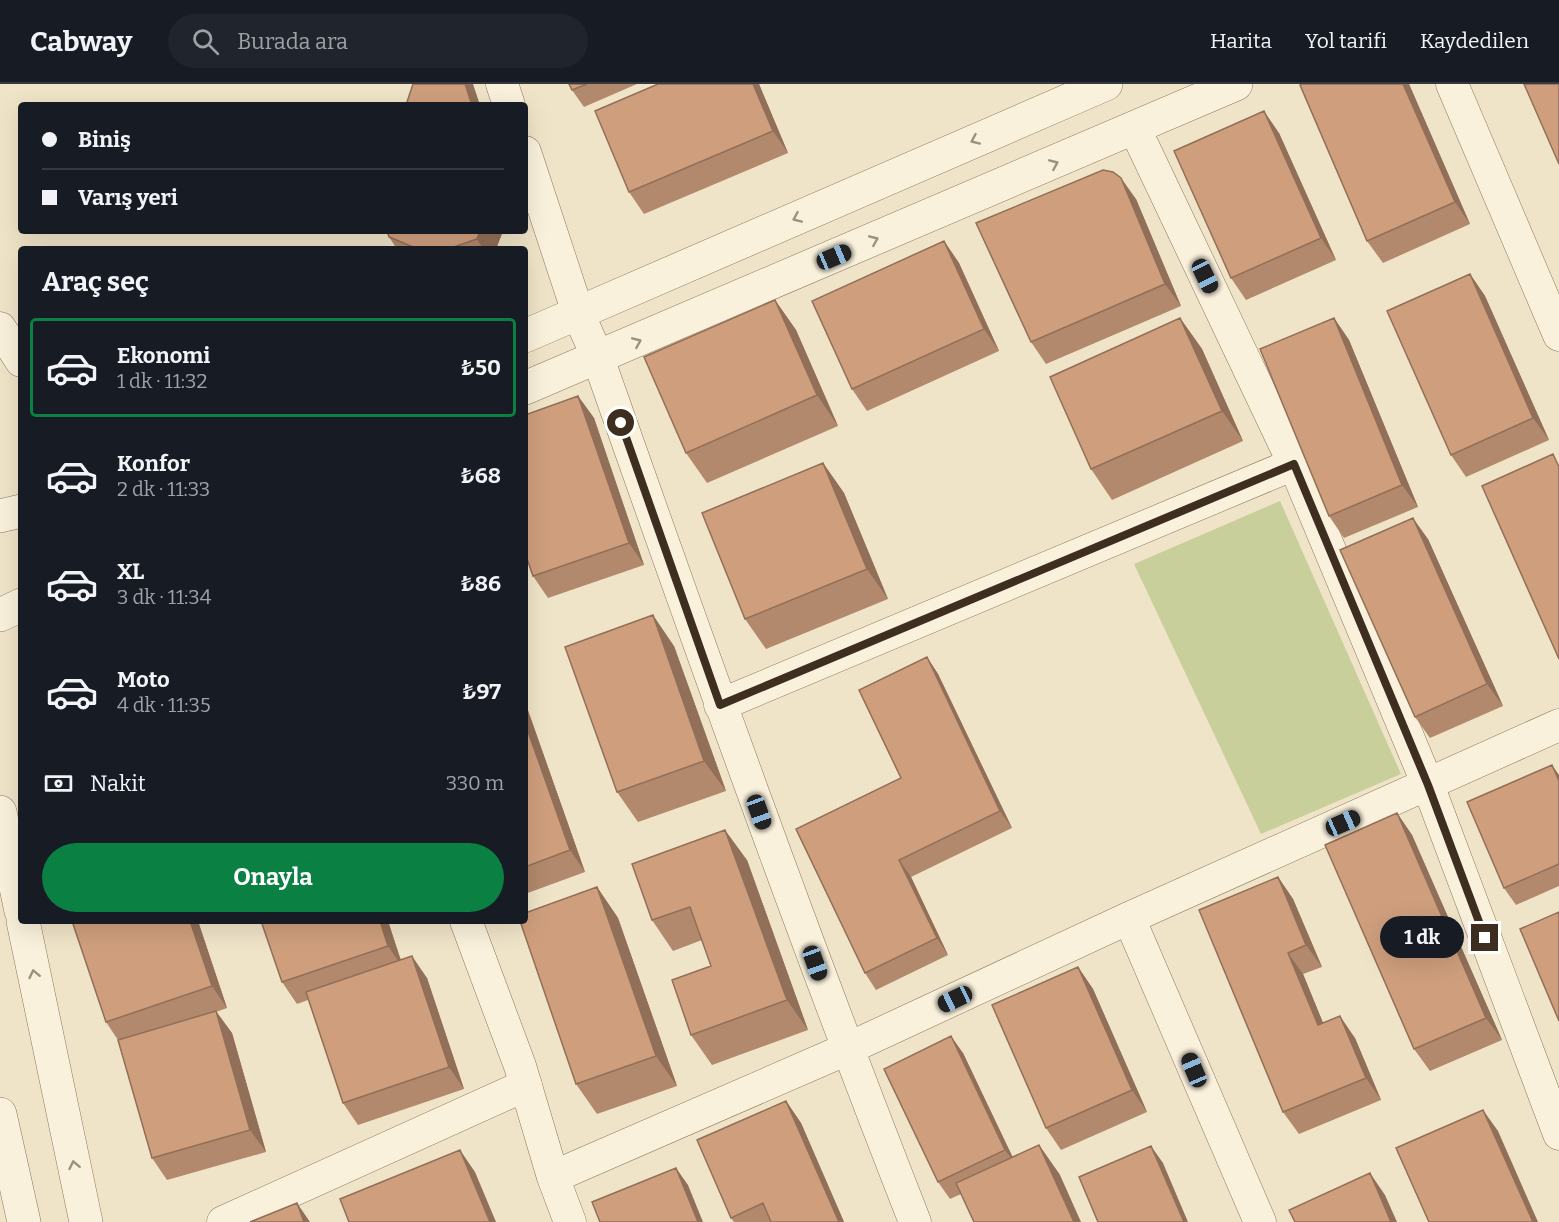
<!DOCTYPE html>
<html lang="tr">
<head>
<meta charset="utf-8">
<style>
	body { margin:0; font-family:Bitter,serif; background:#20242c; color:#f1f3f6; height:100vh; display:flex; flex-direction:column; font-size:22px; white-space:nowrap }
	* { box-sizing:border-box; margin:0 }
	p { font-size:20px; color:#9ea1a6 }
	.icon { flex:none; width:33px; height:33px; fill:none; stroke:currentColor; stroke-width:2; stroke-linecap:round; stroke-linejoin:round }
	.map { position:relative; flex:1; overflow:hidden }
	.details { position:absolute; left:18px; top:162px; width:510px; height:678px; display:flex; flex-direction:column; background:#171b24; border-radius:6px; box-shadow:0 6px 24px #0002 }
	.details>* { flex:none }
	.hud { position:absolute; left:18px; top:18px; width:510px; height:132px; border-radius:6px; box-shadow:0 6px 24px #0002; display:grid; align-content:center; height:132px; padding:0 24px; background:#171b24 }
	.end { position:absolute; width:27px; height:27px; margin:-14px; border:8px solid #3d2e20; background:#fff; box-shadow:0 0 0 3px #fff }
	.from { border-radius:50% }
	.bubble { position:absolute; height:42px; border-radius:21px; background:#171b24; box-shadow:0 6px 24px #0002; font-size:20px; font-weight:700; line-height:42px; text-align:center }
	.car { position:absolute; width:18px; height:36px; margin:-18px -9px; border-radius:8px; box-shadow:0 0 4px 2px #0007; background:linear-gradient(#222 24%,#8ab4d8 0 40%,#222 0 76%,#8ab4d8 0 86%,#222 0) }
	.hud b { display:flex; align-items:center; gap:21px; height:57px; font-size:22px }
	.hud b+b { border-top:2px solid #363941 }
	.hud i { width:15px; height:15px; background:#f1f3f6 }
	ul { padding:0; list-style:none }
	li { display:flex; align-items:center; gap:18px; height:99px; margin:0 12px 9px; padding:0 12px; border:3px solid transparent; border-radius:6px }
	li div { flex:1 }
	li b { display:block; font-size:22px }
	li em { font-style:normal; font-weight:700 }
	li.selected { border-color:#0b8043 }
	li>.icon { width:54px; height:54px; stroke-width:1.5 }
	h2 { padding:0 24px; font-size:27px; line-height:72px }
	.pay { display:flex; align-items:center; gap:15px; height:66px; padding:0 24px; font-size:22px }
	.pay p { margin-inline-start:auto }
	.button { display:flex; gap:12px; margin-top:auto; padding:12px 24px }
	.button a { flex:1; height:69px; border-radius:36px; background:#0b8043; color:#fff; font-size:24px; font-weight:700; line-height:69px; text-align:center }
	header { display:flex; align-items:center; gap:36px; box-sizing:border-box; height:84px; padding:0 30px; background:#171b24; border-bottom:2px solid #363941 }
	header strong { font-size:28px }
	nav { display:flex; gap:33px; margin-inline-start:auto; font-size:21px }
	.search { width:420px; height:54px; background:#20242c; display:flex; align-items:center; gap:15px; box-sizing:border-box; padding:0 21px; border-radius:33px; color:#9ea1a6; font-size:22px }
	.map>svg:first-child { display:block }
	.green { fill:#c9cf9b }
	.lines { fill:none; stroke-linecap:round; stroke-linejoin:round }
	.minor-casing { stroke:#8d765c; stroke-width:33 }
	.tertiary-casing { stroke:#8d765c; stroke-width:34 }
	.minor { stroke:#faf1dc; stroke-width:32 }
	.tertiary { stroke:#faf1dc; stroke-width:33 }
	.wall { fill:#b2896c }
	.shaded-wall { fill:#916f58 }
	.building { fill:#cf9f7d; stroke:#916f58; stroke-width:1.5 }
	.oneway { stroke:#9c907e }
	.route { stroke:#3d2e20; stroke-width:8 }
</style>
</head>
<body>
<header>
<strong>Cabway</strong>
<div class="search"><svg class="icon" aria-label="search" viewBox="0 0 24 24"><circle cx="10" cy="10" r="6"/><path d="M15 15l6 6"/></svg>Burada ara</div>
<nav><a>Harita</a><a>Yol tarifi</a><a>Kaydedilen</a></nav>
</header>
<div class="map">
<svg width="1559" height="1138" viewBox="0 0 1559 1138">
	<rect width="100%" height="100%" fill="#f0e4c8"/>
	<path class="green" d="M1280,417L1401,690L1261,750L1134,480Z"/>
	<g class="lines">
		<defs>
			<path id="minor" d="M502,0L509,21
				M1452,0L1559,251
				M1135,45L1294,380L1428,701L1559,1050
				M525,68L578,229L598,274C700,564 803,853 915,1138
				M0,244L21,277
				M720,621L1294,380
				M1129,834L1260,1138
				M466,837L520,982L553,1093L570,1138
				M553,1093L847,965L1129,834L1559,641
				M223,1138L526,1001"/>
			<path id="tertiary" d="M525,252L1106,0
				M525,304L1236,0
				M0,432L21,427
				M0,531L21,521
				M0,728L21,827
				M23,837L86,1138
				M0,1030L24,1138"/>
		</defs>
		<use href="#minor" class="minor-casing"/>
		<use href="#tertiary" class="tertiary-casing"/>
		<use href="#minor" class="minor"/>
		<use href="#tertiary" class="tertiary"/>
	</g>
	<path class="wall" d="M569,0H637L584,23L572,6Z
		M658,0H759L788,69L644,130L629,108Z
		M1302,0H1409L1470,140L1383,179L1367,157Z
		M1279,49L1336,176L1246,216L1231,194Z
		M1136,115L1181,222L1046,280L1031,258Z
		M387,147H503L496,165H397L389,153Z
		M944,157L959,179L999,267L867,327L852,305Z
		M1470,190L1485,212L1549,356L1466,393L1451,371Z
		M775,216L796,246L838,342L707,399L686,369Z
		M1180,234L1202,265L1243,357L1112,416L1091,385Z
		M1334,234L1349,256L1418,423L1344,454L1329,432Z
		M578,312L594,334L644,481L548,514L533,492Z
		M823,379L844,409L888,515L766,565L745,535Z
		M1428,455L1503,622L1430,654L1415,633Z
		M674,562L726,707L638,738L617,708Z
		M927,573L938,590L1012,744L911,793L948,871L876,906L865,889L901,694Z
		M525,618L585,788L525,810Z
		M1559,691V802L1516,821L1504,804Z
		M1397,729L1412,751L1502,956L1430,987L1414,965Z
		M747,776L808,946L712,981L691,951L711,882L702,856L673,867L652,836Z
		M1278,793L1293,815L1322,883L1303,890L1323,939L1355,954L1381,1016L1299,1050L1283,1028Z
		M597,803L618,834L677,1002L597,1030L576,1000Z
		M72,837H198L227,924L213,929L232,949L266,1068L167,1096L152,1074L118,956L106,938Z
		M261,837H388L401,876L427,894L464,1005L358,1041L343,1019L308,916L297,920L282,898Z
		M1078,883L1093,905L1147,1028L1061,1066L1046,1044Z
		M963,969L1012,1073L1039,1061L1060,1091L961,1110L950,1115L938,1098Z
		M786,1017L801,1039L844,1138H734L731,1134Z"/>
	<path class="shaded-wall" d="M465,0H473L480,21H472Z
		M753,0H759L788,69L773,47Z
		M1403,0H1409L1470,140L1455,118Z
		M1264,27L1279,49L1336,176L1321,154Z
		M1121,94L1136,115L1181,222L1165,200Z
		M480,147H503L496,165H483L477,155Z
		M944,157L959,179L999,267L984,245Z
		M1470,190L1485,212L1549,356L1533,334Z
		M775,216L796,246L838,342L817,311Z
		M1180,234L1202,265L1243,357L1222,327Z
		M1334,234L1349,256L1418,423L1402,401Z
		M578,312L594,334L644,481L629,459Z
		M823,379L844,409L888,515L867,485Z
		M1413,434L1428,455L1503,622L1487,600Z
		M653,531L674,562L726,707L704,677Z
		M927,573L938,590L1012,744L1000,727Z
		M525,618L585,788L570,766L525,639Z
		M1552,681L1559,691V697Z
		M1397,729L1412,751L1502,956L1486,934Z
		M725,746L747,776L808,946L787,916Z
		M899,776L911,793L948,871L937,854Z
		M1278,793L1293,815L1322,883L1306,861Z
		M597,803L618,834L677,1002L656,972Z
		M190,837H198L227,924L212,902Z
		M380,837H388L403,884L388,862Z
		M1288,869L1303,890L1333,963L1318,941Z
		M412,872L427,894L464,1005L449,983Z
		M1078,883L1093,905L1147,1028L1132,1006Z
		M216,927L232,949L266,1068L250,1046Z
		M1340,932L1355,954L1381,1016L1366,994Z
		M951,952L963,969L1017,1082L1005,1066Z
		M786,1017L801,1039L844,1138H839Z
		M1483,1026L1498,1047L1538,1138H1533Z
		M1039,1061L1060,1091L1081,1138H1074Z
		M1151,1062L1163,1079L1188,1138H1184Z
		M460,1066L475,1088L496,1138H490Z
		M676,1084L688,1101L703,1138H698Z
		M1370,1089L1385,1111L1397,1138H1391Z
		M297,1119L310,1138H304Z"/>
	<path class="building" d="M413,0H465L472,21H406Z
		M569,0H587L572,6Z
		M658,0H753L773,47L629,108L595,27Z
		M1302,0H1403L1455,118L1367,157L1300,1Z
		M1524,0H1559V80Z
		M1264,27L1321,154L1231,194L1174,67Z
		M1103,86L1113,88L1121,94L1165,200L1031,258L976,139Z
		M387,147H480L477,155L448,165H418L389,153Z
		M944,157L984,245L852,305L812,217Z
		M1470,190L1533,334L1451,371L1387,227Z
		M775,216L817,311L686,369L644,273Z
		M1180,234L1222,327L1091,385L1050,293Z
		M1334,234L1402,401L1329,432L1260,265Z
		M578,312L629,459L533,492L525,469V331Z
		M1553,370L1559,383V575L1482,402Z
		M823,379L867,485L745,535L702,429Z
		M1413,434L1487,600L1415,633L1340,466Z
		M653,531L704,677L617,708L565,563Z
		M927,573L1000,727L899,776L937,854L865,889L796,745L901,694L859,606Z
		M525,639L570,766L525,783Z
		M1552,681L1559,697V780L1504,804L1467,718Z
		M1397,729L1486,934L1414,965L1325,761Z
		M725,746L787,916L691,951L672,896L711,882L690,823L652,836L632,780Z
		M1278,793L1306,861L1288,869L1318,941L1340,932L1366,994L1283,1028L1199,826Z
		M597,803L656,972L576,1000L520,837H525V829Z
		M1559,828V937L1520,845Z
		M72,837H190L212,902L106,938Z
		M261,837H380L388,862L282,898Z
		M412,872L449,983L343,1019L306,908Z
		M1078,883L1132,1006L1046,1044L992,921Z
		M216,927L250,1046L152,1074L118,956Z
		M951,952L1005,1066L938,1098L884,985Z
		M786,1017L839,1138H771L763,1119L731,1134L697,1056Z
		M1483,1026L1533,1138H1429L1396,1064Z
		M1039,1061L1074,1138H974L956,1099Z
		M1151,1062L1184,1138H1098L1079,1093Z
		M460,1066L490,1138H349L340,1115Z
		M676,1084L698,1138H600L592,1118Z
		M1370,1089L1391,1138H1295L1289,1126Z
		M297,1119L304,1138H250Z"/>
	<defs><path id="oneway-chevron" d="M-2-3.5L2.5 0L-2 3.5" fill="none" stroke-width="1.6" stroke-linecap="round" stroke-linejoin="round" transform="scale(1.5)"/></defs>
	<g class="oneway">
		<use href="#oneway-chevron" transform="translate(975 56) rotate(156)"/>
		<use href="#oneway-chevron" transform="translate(1054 80) rotate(-23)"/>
		<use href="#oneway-chevron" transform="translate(797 134) rotate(156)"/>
		<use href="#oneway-chevron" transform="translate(874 156) rotate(-23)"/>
		<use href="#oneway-chevron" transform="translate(637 258) rotate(-23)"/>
		<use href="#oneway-chevron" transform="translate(34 890) rotate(-102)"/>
		<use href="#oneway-chevron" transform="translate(74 1081) rotate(-102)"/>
	</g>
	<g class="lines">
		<path class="route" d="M621,339L720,621L1294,380L1428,701L1485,854"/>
	</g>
</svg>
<i class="end from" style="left:621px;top:339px"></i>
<i class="end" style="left:1485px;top:854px"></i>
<div class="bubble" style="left:1380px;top:832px;width:84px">1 dk</div>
<i class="car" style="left:834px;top:173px;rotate:67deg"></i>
<i class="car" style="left:1205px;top:192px;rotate:154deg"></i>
<i class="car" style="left:759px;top:728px;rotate:160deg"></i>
<i class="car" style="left:1343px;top:739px;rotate:66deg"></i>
<i class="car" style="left:815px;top:879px;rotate:160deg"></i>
<i class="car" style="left:955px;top:915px;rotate:245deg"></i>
<i class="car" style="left:1194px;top:986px;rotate:337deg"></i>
<div class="hud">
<b><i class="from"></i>Biniş</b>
<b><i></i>Varış yeri</b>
</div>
<section class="details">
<h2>Araç seç</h2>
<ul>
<li class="selected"><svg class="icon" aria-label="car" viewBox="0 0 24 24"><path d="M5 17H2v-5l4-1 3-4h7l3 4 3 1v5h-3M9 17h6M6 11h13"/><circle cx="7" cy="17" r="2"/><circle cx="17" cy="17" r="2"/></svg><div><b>Ekonomi</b><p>1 dk · 11:32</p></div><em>₺50</em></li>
<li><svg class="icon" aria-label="car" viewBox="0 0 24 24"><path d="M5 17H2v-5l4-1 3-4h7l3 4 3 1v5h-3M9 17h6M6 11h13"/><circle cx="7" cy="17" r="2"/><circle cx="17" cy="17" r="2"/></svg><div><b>Konfor</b><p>2 dk · 11:33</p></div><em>₺68</em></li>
<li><svg class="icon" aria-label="car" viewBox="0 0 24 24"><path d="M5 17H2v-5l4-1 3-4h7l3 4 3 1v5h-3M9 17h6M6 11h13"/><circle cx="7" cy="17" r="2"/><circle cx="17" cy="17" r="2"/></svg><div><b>XL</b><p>3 dk · 11:34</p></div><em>₺86</em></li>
<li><svg class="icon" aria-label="car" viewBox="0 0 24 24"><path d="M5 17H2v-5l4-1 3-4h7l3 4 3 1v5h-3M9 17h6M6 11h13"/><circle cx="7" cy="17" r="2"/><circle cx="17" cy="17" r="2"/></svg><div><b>Moto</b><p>4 dk · 11:35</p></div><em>₺97</em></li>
</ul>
<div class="pay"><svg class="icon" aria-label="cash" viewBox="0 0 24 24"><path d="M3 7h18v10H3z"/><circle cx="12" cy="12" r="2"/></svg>Nakit<p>330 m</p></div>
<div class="button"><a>Onayla</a></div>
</section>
</div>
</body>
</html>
